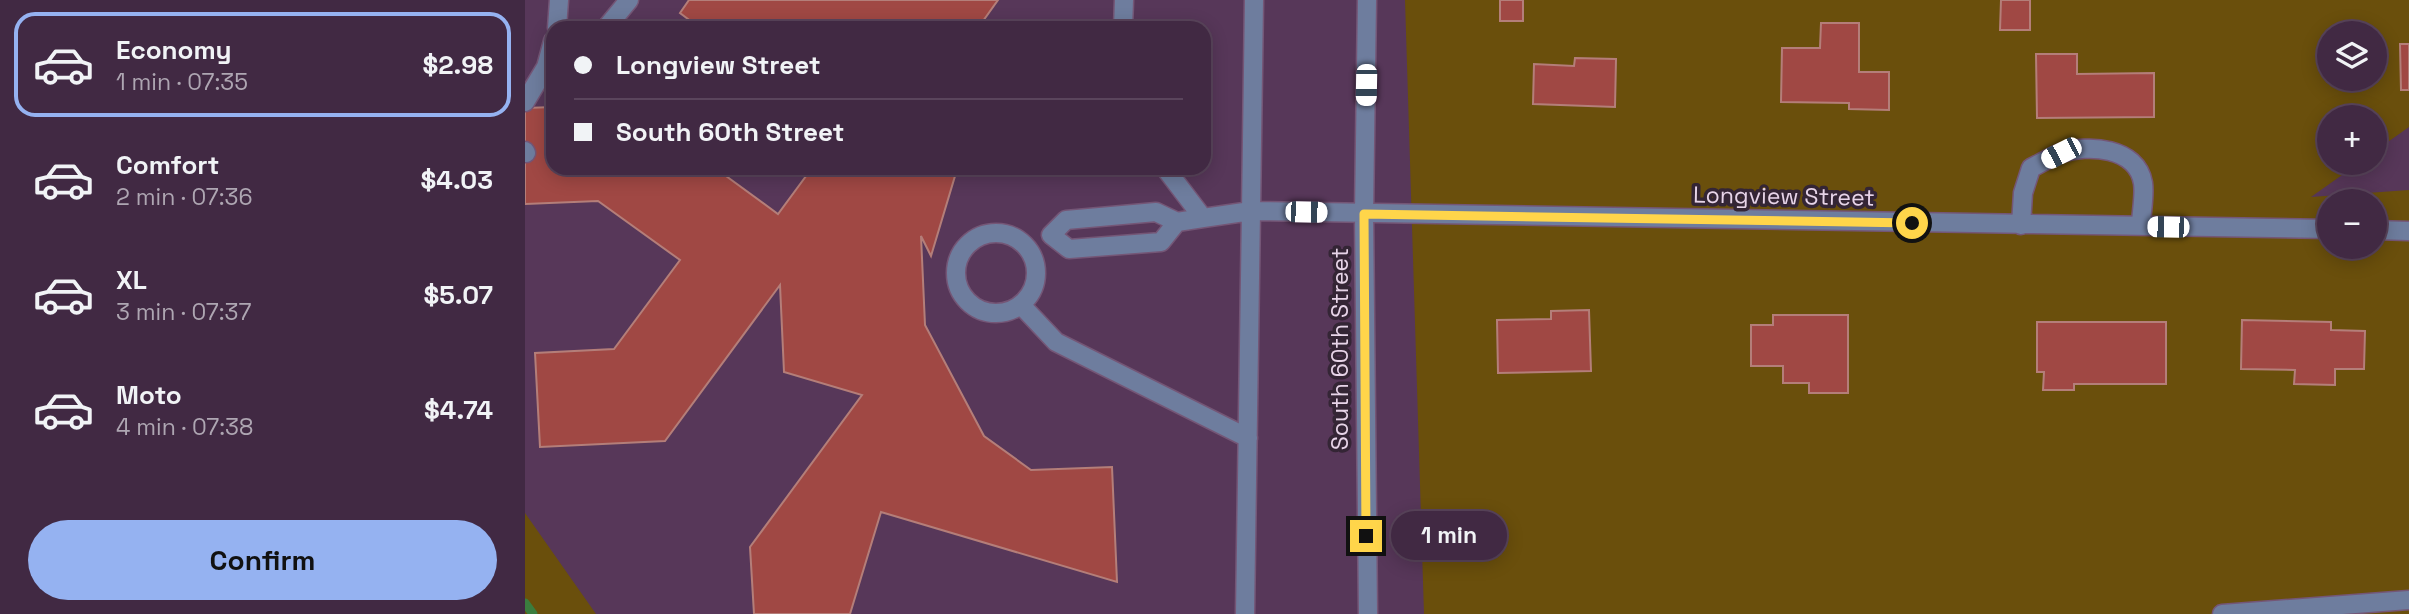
<!DOCTYPE html>
<html lang="en">
<head>
<meta charset="utf-8">
<style>
	body { margin:0; font-family:"Space Grotesk",sans-serif; background:#48314a; color:#f1f3f6; height:100vh; display:flex; flex-direction:column; font-size:26px; white-space:nowrap }
	* { box-sizing:border-box; margin:0 }
	p { font-size:23px; color:#aea6b2 }
	.icon { flex:none; width:38px; height:38px; fill:none; stroke:currentColor; stroke-width:2; stroke-linecap:round; stroke-linejoin:round }
	.map { position:relative; flex:1; overflow:hidden }
	.details { display:flex; flex-direction:column; background:#412943; width:525px }
	.details>* { flex:none }
	.guide { position:absolute; left:21px; top:21px; width:665px; height:154px; border-radius:21px; box-shadow:0 4px 18px #0003,0 0 0 2px #5a455c; display:grid; align-content:center; height:154px; padding:0 28px; background:#412943 }
	.tools { position:absolute; left:1792px; top:21px; display:grid; gap:14px }
	.tools a { display:grid; place-items:center; width:70px; height:70px; border-radius:50%; background:#412943; box-shadow:0 4px 18px #0003,0 0 0 2px #5a455c; font-size:35px }
	.end { position:absolute; width:32px; height:32px; margin:-16px; border:9px solid #ffd54a; background:#111; box-shadow:0 0 0 4px #111 }
	.from { border-radius:50% }
	.bubble { position:absolute; height:49px; border-radius:24px; background:#412943; box-shadow:0 4px 18px #0003,0 0 0 2px #5a455c; font-size:23px; font-weight:800; line-height:49px; text-align:center }
	.car { position:absolute; width:21px; height:42px; margin:-21px -10px; border-radius:9px; box-shadow:0 0 5px 2px #0007; background:linear-gradient(#fff 24%,#345 0 40%,#fff 0 76%,#345 0 86%,#fff 0) }
	.guide b { display:flex; align-items:center; gap:24px; height:66px; font-size:26px }
	.guide b+b { border-top:2px solid #5a455c }
	.guide i { width:18px; height:18px; background:#f1f3f6 }
	ul { padding:12px 0 0; list-style:none }
	li { display:flex; align-items:center; gap:21px; height:105px; margin:0 14px 10px; padding:0 14px; border:4px solid transparent; border-radius:21px }
	li div { flex:1 }
	li b { display:block; font-size:26px }
	li em { font-style:normal; font-weight:800 }
	li.current { border-color:#95b2f1 }
	li>.icon { width:63px; height:63px; stroke-width:1.5 }
	.action { display:flex; gap:14px; margin-top:auto; padding:14px 28px }
	.action a { flex:1; height:80px; border-radius:42px; background:#95b2f1; color:#111; font-size:28px; font-weight:800; line-height:80px; text-align:center }
	main { display:flex; flex:1; min-height:0 }
	.map>svg:first-child { display:block }
	.green { fill:#6a4f0c; fill-rule:evenodd }
	.lines { fill:none; stroke-linecap:round; stroke-linejoin:round }
	.stream { stroke:#3a7d3e; stroke-width:9 }
	.building { fill:#a04844; stroke:#b47e79; stroke-width:2 }
	.minor-casing { stroke:#745676; stroke-width:21 }
	.minor { stroke:#6e7d9e; stroke-width:18 }
	.route { stroke:#ffd54a; stroke-width:9 }
	.labels { text-anchor:middle; stroke-width:7; stroke-linejoin:round; paint-order:stroke }
	.street-label { font-size:23px; fill:#e7d4e8; stroke:#342535 }
</style>
</head>
<body>
<main>
<section class="details">
<ul>
<li class="current"><svg class="icon" aria-label="car" viewBox="0 0 24 24"><path d="M5 17H2v-5l4-1 3-4h7l3 4 3 1v5h-3M9 17h6M6 11h13"/><circle cx="7" cy="17" r="2"/><circle cx="17" cy="17" r="2"/></svg><div><b>Economy</b><p>1 min · 07:35</p></div><em>$2.98</em></li>
<li><svg class="icon" aria-label="car" viewBox="0 0 24 24"><path d="M5 17H2v-5l4-1 3-4h7l3 4 3 1v5h-3M9 17h6M6 11h13"/><circle cx="7" cy="17" r="2"/><circle cx="17" cy="17" r="2"/></svg><div><b>Comfort</b><p>2 min · 07:36</p></div><em>$4.03</em></li>
<li><svg class="icon" aria-label="car" viewBox="0 0 24 24"><path d="M5 17H2v-5l4-1 3-4h7l3 4 3 1v5h-3M9 17h6M6 11h13"/><circle cx="7" cy="17" r="2"/><circle cx="17" cy="17" r="2"/></svg><div><b>XL</b><p>3 min · 07:37</p></div><em>$5.07</em></li>
<li><svg class="icon" aria-label="car" viewBox="0 0 24 24"><path d="M5 17H2v-5l4-1 3-4h7l3 4 3 1v5h-3M9 17h6M6 11h13"/><circle cx="7" cy="17" r="2"/><circle cx="17" cy="17" r="2"/></svg><div><b>Moto</b><p>4 min · 07:38</p></div><em>$4.74</em></li>
</ul>
<div class="action"><a>Confirm</a></div>
</section>
<div class="map">
<svg width="1884" height="614" viewBox="0 0 1884 614">
	<rect width="100%" height="100%" fill="#573759"/>
	<path class="green" d="M880,0H1884V127L1850,151V117H1804V163H1834L1786,197L1884,190V614H899ZM1804,33H1850V79H1804ZM1804,201H1850V247H1804Z
		M0,513L71,614H0Z"/>
	<g class="lines">
		<path class="stream" d="M0,603L8,614"/>
	</g>
	<path class="building" d="M164,0H473L453,28H175L155,13Z
		M975,0H998V21H975Z
		M1476,0H1505V30H1475Z
		M1296,23H1334V72H1364V110L1324,109V103L1256,102L1257,48H1295Z
		M1875,44H1884V90H1876Z
		M1511,54H1552V74L1629,73V117L1512,118Z
		M1050,58L1091,59L1090,107L1008,104L1009,64L1049,66Z
		M28,107V168H190L253,214L287,168H426L430,176L406,256L396,236L400,325L459,436L506,470L587,467L592,582L356,512L325,614H229L225,547L337,395L259,372L255,285L140,441L15,447L10,353L89,349L155,260L73,201L0,204V108Z
		M1064,310L1066,371L973,373L972,320L1026,319V311Z
		M1248,315H1323V393H1284V383H1258V366H1226V325H1248Z
		M1717,320L1806,322V330L1840,331L1839,369H1810V385L1769,384L1770,370L1716,369Z
		M1512,322H1641V384H1549V390H1518L1519,372H1512Z"/>
	<g class="lines">
		<defs>
			<path id="minor" d="M729,0L726,211L1804,229
				M842,0L839,214L843,614
				M32,28L34,0
				M81,28L104,0
				M598,28L599,0
				M0,102L21,67L28,41
				M0,151L1,153
				M640,168L678,218L726,211L720,614
				M652,222L636,242L544,249L526,235L541,220L631,212L652,222L678,218
				M1496,225L1498,193L1506,168C1516,163 1526,157 1536,153C1563,144 1612,147 1618,183C1620,196 1616,213 1616,226
				M1850,230L1884,231
				M431 273a40 40 0 1 1 80 0a40 40 0 1 1-80 0Z
				M496,305L531,342L723,438
				M1697,614L1884,600"/>
		</defs>
		<use href="#minor" class="minor-casing"/>
		<use href="#minor" class="minor"/>
	</g>
	<g class="lines">
		<path class="route" d="M841,536L839,214L1387,223"/>
	</g>
	<g class="labels">
		<g class="street-label">
			<text transform="translate(1259 196) rotate(1)" y="8">Longview Street</text>
			<text transform="translate(815 349) rotate(-90)" y="8">South 60th Street</text>
		</g>
	</g>
</svg>
<div class="tools">
<a><svg class="icon" aria-label="layers" viewBox="0 0 24 24"><path d="M12 4l9 5-9 5-9-5zM3 14l9 5 9-5"/></svg></a>
<a>+</a>
<a>−</a>
</div>
<i class="end from" style="left:1387px;top:223px"></i>
<i class="end" style="left:841px;top:536px"></i>
<div class="bubble" style="left:866px;top:511px;width:116px">1 min</div>
<i class="car" style="left:841px;top:85px;rotate:181deg"></i>
<i class="car" style="left:1536px;top:153px;rotate:243deg"></i>
<i class="car" style="left:781px;top:212px;rotate:91deg"></i>
<i class="car" style="left:1643px;top:227px;rotate:271deg"></i>
<div class="guide">
<b><i class="from"></i>Longview Street</b>
<b><i></i>South 60th Street</b>
</div>
</div>
</main>
</body>
</html>
